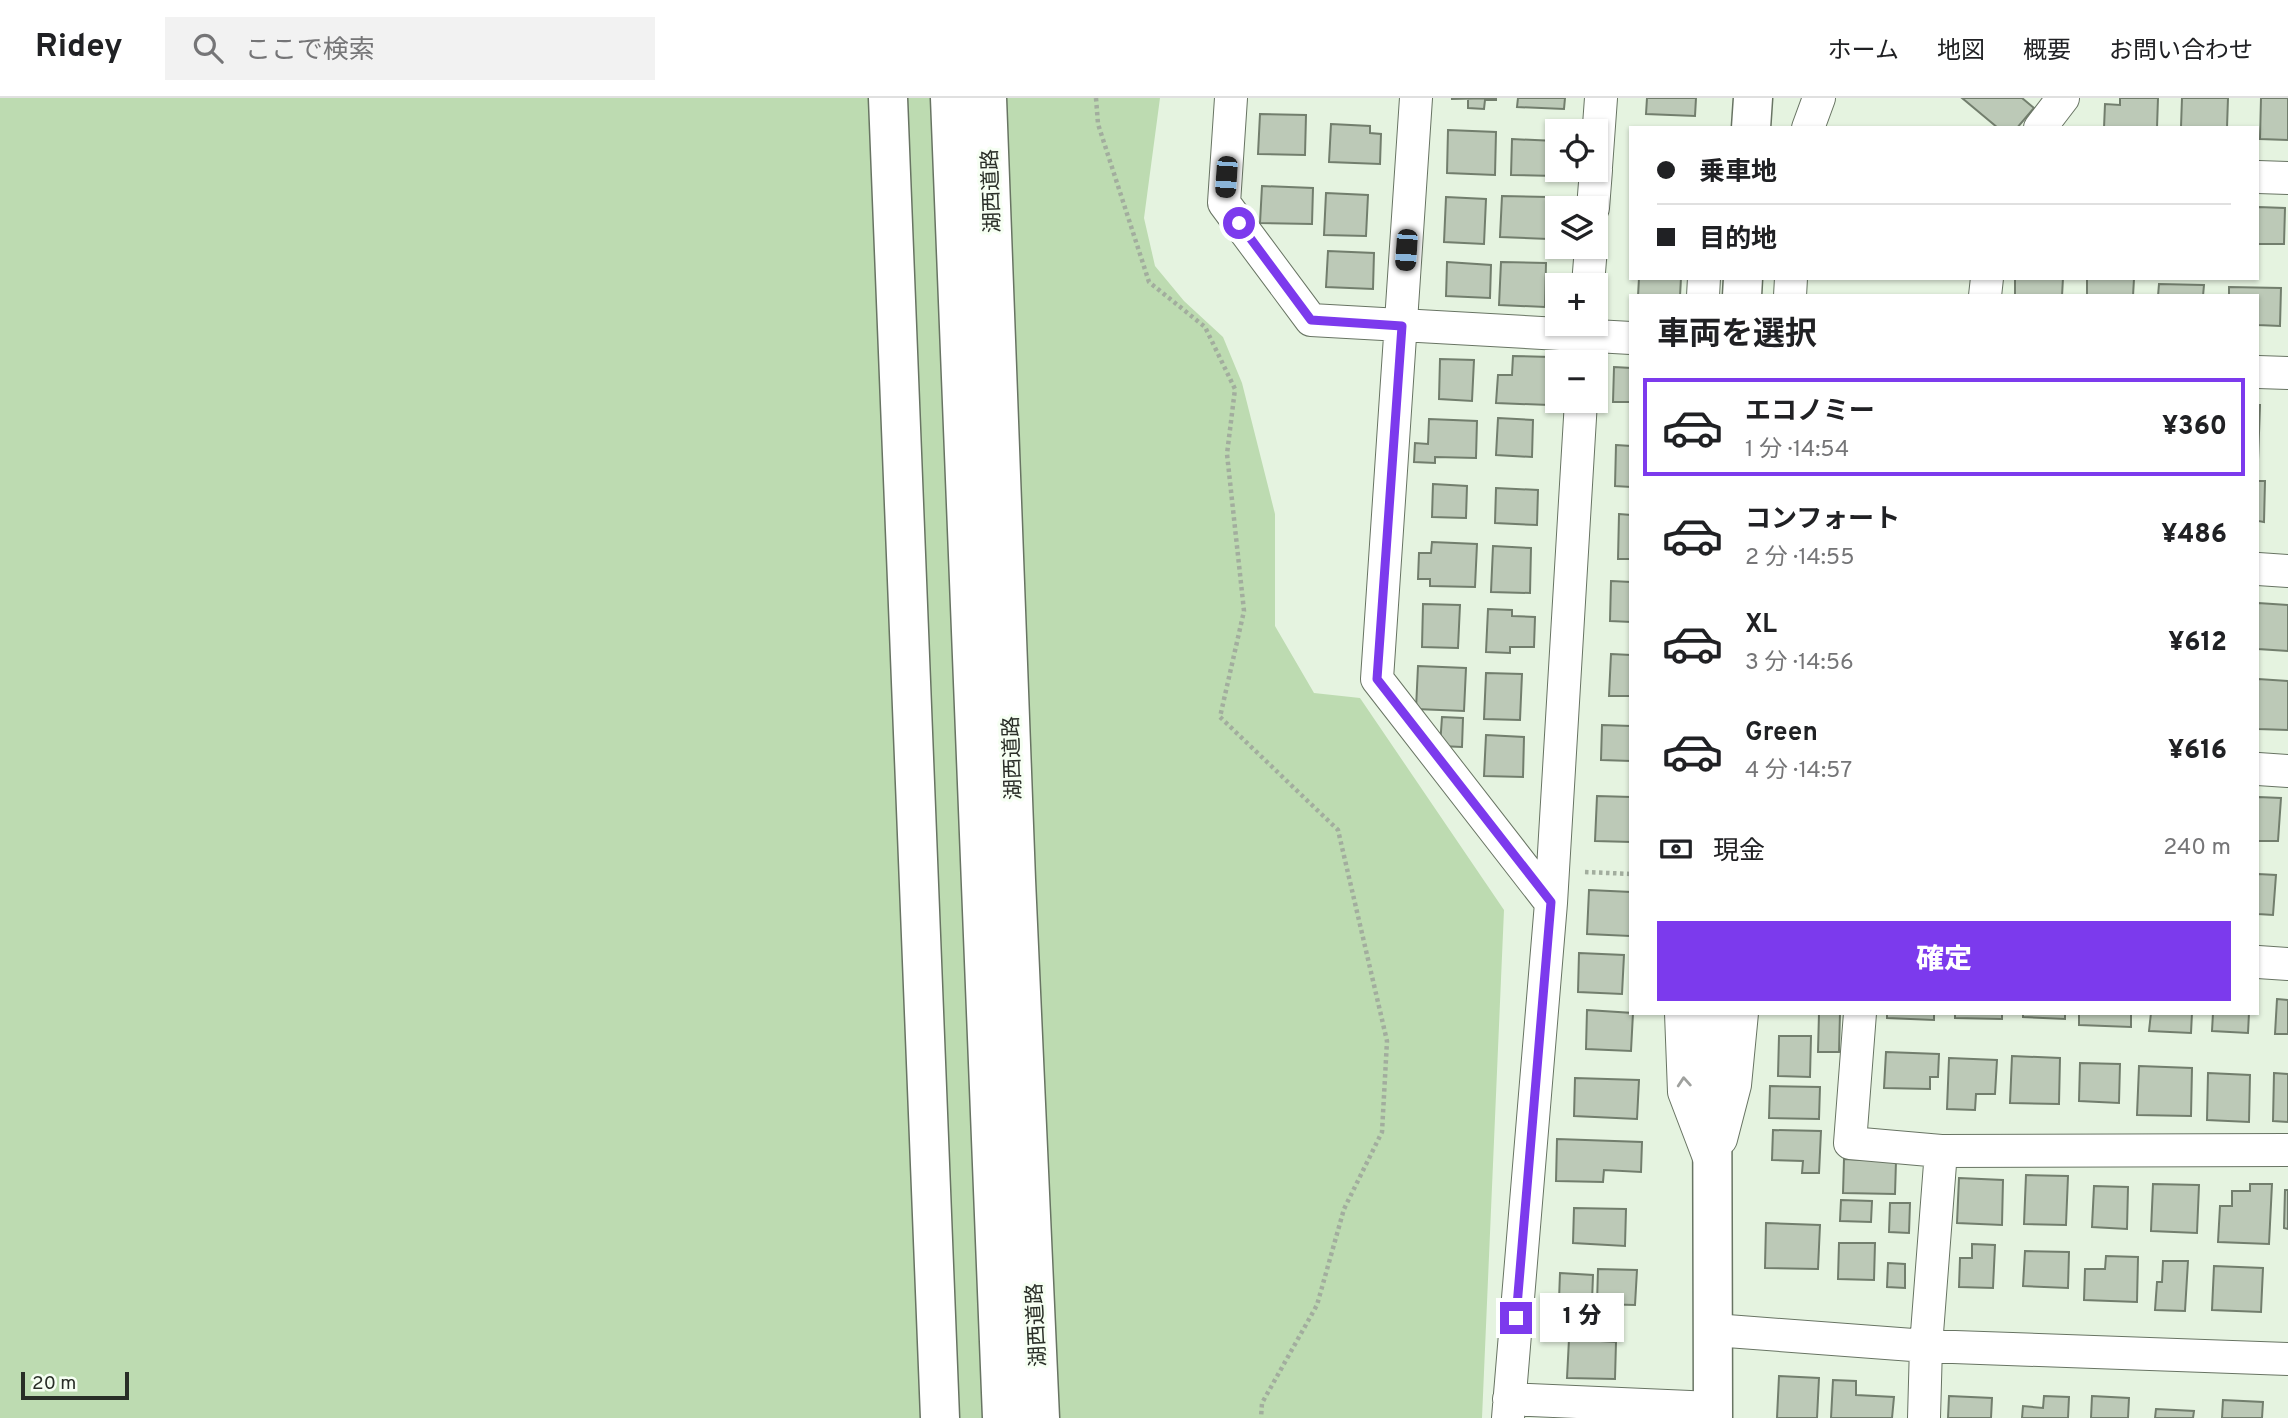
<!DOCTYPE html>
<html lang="ja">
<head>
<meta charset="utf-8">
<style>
	body { margin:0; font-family:Overpass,"Noto Sans JP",sans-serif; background:#f2f2f2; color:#202124; height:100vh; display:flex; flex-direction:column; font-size:26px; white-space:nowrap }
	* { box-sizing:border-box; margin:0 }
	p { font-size:23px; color:#757577 }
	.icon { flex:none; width:38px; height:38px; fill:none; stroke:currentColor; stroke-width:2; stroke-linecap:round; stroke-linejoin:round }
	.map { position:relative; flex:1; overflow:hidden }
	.details { position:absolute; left:1629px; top:196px; width:630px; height:721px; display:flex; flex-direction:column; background:#fff; border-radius:0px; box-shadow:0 2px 5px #0004 }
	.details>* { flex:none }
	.banner { position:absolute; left:1629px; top:28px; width:630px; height:154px; border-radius:0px; box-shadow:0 2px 5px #0004; display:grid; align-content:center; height:154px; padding:0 28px; background:#fff }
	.controls { position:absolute; left:1545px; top:21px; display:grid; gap:14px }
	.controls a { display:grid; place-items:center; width:63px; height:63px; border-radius:0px; background:#fff; box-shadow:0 2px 5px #0004; font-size:35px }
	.scale { position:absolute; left:21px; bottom:18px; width:108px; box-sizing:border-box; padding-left:7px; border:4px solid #292e27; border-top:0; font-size:19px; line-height:24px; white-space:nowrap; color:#292e27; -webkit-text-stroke:5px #f6fff3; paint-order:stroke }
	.end { position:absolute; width:32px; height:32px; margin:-16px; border:9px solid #7c3aed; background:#fff; box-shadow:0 0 0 4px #fff }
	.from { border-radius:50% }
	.bubble { position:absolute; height:49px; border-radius:0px; background:#fff; box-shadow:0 2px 5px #0004; font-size:23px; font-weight:800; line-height:49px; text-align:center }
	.car { position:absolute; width:21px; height:42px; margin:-21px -10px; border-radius:9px; box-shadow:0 0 5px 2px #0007; background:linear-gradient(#222 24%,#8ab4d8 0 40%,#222 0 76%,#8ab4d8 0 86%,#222 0) }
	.banner b { display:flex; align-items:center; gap:24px; height:66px; font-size:26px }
	.banner b+b { border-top:2px solid #e0e0e0 }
	.banner i { width:18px; height:18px; background:#202124 }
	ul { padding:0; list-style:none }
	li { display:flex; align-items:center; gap:21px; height:98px; margin:0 14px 10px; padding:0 14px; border:4px solid transparent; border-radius:0px }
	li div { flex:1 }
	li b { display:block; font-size:26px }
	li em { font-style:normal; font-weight:800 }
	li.on { border-color:#7c3aed }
	li>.icon { width:63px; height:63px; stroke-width:1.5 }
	h2 { padding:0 28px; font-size:32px; line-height:84px }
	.pay { display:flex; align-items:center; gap:18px; height:77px; padding:0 28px; font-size:26px }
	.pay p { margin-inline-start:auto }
	.cta { display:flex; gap:14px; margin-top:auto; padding:14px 28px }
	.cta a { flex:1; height:80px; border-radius:0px; background:#7c3aed; color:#fff; font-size:28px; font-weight:800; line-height:80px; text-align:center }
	header { display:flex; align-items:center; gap:42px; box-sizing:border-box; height:98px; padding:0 35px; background:#fff; border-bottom:2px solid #e0e0e0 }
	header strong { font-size:33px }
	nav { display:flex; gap:38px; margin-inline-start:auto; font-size:24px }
	.search { width:490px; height:63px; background:#f2f2f2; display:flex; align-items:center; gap:18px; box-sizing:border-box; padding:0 24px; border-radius:0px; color:#757577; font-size:26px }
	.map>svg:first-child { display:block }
	.green { fill:#bddbb1 }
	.building { fill:#bcc9b7; stroke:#727e6d; stroke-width:2 }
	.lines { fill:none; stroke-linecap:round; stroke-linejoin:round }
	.street-casing { stroke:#687463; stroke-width:34 }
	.secondary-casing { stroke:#687463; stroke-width:41 }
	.highway-casing { stroke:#687463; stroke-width:41 }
	.path { stroke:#a2ad9e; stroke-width:4.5; stroke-dasharray:3.5 3.5; stroke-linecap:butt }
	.street { stroke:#fff; stroke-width:32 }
	.secondary { stroke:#fff; stroke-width:38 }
	.highway { stroke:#fff; stroke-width:38 }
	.oneway { stroke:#9fa19e }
	.route { stroke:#7c3aed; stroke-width:9 }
	.labels { text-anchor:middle; stroke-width:6; stroke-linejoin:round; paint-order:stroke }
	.street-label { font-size:21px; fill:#292e27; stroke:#f6fff3 }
</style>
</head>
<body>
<header>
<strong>Ridey</strong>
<div class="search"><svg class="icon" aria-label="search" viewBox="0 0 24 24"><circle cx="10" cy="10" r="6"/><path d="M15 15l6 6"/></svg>ここで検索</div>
<nav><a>ホーム</a><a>地図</a><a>概要</a><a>お問い合わせ</a></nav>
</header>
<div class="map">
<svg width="2288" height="1320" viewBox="0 0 2288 1320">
	<rect width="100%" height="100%" fill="#e5f3e0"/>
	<path class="green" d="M0,0H1160L1144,120L1155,168L1184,203L1223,239L1242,285L1275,416V528L1314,595L1360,600L1504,812L1482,1320H0Z"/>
	<path class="building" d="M1496,0V2H1485L1484,11L1468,10V1H1451Z
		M1518,0H1565L1564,11L1517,9Z
		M1647,0H1696L1695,18L1646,16Z
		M1962,0H2022L2034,10L2017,30H1998Z
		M2120,0H2158L2157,30H2104L2105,6L2120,7Z
		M2182,0H2228L2227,30L2181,29Z
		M2261,0H2288V42L2260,41Z
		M1260,16L1306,17L1305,57L1258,56Z
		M1331,26L1370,28V35L1381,36L1380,66L1329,64Z
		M1448,32L1496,34L1495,77L1447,75Z
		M1512,41L1556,43L1555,78L1511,77Z
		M1262,88L1313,90L1312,126L1260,125Z
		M1326,95L1368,97L1366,138L1324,137Z
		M1502,98L1549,99L1548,141L1500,139Z
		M1446,99L1486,101L1484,146L1444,144Z
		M2258,109L2285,110L2284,146H2258Z
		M1328,153L1374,155L1373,191L1326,189Z
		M1447,164L1491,167L1490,200L1446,198Z
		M1501,164L1546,165L1545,209L1499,207Z
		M1639,180H1681L1680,198H1638Z
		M2015,180H2063L2062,198H2015Z
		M2087,180L2134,181L2133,198H2087Z
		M2159,186L2204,187L2203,198H2158Z
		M2229,189L2281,190L2280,228L2258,227V198H2229Z
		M1513,258L1551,259L1549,307L1496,305L1498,277H1512Z
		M1440,261L1474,262L1472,303L1439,301Z
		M1614,269L1631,270V304H1613Z
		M2258,307H2260L2258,363Z
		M1498,320L1533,322L1532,359L1496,357Z
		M1429,321L1477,323L1476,360L1435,359V365L1414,364L1415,345L1428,346Z
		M1616,347L1631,348V389L1615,388Z
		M2258,383H2265L2264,424L2258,423Z
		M1433,386L1467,388L1466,420L1432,419Z
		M1496,390L1538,392L1537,427L1495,425Z
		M1619,416L1631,417V461H1618Z
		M1432,444L1477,446L1475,489L1430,488V481H1418L1419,455H1431Z
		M1493,448L1531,450L1530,495L1491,494Z
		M1611,483L1631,484V524L1610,523Z
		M2258,505L2288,507V553L2258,551Z
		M1423,506L1460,507L1458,550L1422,549Z
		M1488,511L1512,512V518L1535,519L1534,549H1510V555L1486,554Z
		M1611,556L1631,557V598H1609Z
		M1418,568L1466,570L1464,613L1416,611Z
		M1486,575L1522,576L1520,622L1484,621Z
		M2258,581L2288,583V632L2258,631Z
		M1442,619L1463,620L1462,649L1440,648Z
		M1602,627L1631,628V663L1601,662Z
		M1486,637L1524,639L1523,679L1484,678Z
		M1597,698L1631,699V744L1595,743Z
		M2258,699L2281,700L2278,743H2258Z
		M2258,776L2276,777L2273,817L2258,816Z
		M1589,792L1631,794L1630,838L1587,836Z
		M1579,855L1624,857L1622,896L1578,894Z
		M2277,901L2288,902V936H2275Z
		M1587,912L1633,915L1631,953L1586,951Z
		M1819,915H1840L1839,954H1818Z
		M1887,915H1934V922L1887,920Z
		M1955,915H2002V921L1955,920Z
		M2023,915H2065V921L2023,919Z
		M2079,915H2131V929L2079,927Z
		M2151,915H2192L2191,935L2149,933Z
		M2213,915H2249L2248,935L2212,933Z
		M1779,938H1811L1810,979L1778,978Z
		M1886,954L1939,956L1938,979H1930V991L1884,990Z
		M2012,958L2060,960L2059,1006L2010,1005Z
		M1949,960L1997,962L1995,996H1976L1975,1012L1947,1011Z
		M2080,965L2120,966L2119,1005L2079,1003Z
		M2139,968L2192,970L2191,1018L2137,1017Z
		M2208,975L2250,977L2249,1024L2207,1022Z
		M2274,975L2288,976V1024L2273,1023Z
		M1575,980L1639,982L1637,1021L1574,1018Z
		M1770,988L1820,989L1819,1021L1769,1020Z
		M1773,1032L1821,1033L1819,1075H1802L1803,1063L1772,1062Z
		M1557,1041L1642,1044L1641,1074L1604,1072L1603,1084L1556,1083Z
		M1844,1061L1896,1063L1895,1096L1843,1095Z
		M2026,1077L2068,1078L2066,1127L2024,1126Z
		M1959,1080L2003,1082L2002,1127L1957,1125Z
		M2153,1086L2199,1087L2197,1135L2151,1133Z
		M2250,1086H2272L2269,1146L2218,1144L2220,1108H2232V1093H2250Z
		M2094,1088L2128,1089L2127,1131L2092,1129Z
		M2285,1092H2288V1131L2284,1130Z
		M1841,1102L1872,1103L1871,1124L1840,1123Z
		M1890,1105H1910L1909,1135L1889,1134Z
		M1574,1110L1626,1111L1625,1148L1573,1145Z
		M1766,1125L1820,1127L1818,1171L1765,1170Z
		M1839,1145H1875L1874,1182L1838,1181Z
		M1972,1146L1995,1147L1993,1190L1959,1189L1960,1160H1972Z
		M2025,1153L2069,1154L2068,1190L2023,1188Z
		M2106,1158L2138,1159L2137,1204L2084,1202L2085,1171H2105Z
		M2163,1163H2188L2185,1213L2155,1212L2157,1184H2162Z
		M1888,1165L1905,1166V1190L1887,1189Z
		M2214,1168L2263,1170L2261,1214L2212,1212Z
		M1598,1171L1637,1172L1635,1207L1597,1206Z
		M1560,1175L1593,1177L1592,1204L1559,1202Z
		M1569,1241L1616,1244L1615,1281L1567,1280Z
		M1779,1278L1819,1280L1817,1320H1777Z
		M1833,1282L1856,1283V1297L1894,1299L1892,1320H1831Z
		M1949,1298L1992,1300L1991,1320H1948Z
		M2044,1298L2069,1299L2068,1320H2022L2023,1308L2043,1310Z
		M2092,1298L2129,1300L2128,1320H2091Z
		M2223,1302L2263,1304L2262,1320H2222Z
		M2156,1311L2194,1313L2193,1320H2155Z"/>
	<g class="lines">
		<defs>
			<path id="street" d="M1231,0L1224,105L1311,222L1631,240
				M1416,0L1377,581L1551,805
				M1808,30L1819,0
				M2040,30L2063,0
				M1596,69L1601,0
				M2258,79L2288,80
				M1593,110L1596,72
				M1588,187L1591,149
				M1703,198L1704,180
				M1790,198L1791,180
				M1985,198L1987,180
				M2258,274L2288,275
				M2258,471L2288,473
				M2258,671L2288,673
				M2258,864L2288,866
				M1681,915L1684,994L1708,1057
				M1860,915L1850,1045L1941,1053L2288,1052
				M1721,1041L1735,987L1742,915
				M1714,1232L1926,1248L2288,1261
				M1509,1301L1713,1310
				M1508,1320L1551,805L1581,303
				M1924,1320L1926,1248L1941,1053"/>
			<path id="secondary" d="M888,0L940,1320
				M1751,30L1753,0
				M1742,198L1743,180
				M1712,915L1713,1320"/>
			<path id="highway" d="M950,0L1002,1320
				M987,0L1016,782L1040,1320"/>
		</defs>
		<use href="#street" class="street-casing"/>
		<use href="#secondary" class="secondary-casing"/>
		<use href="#highway" class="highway-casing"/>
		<path class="path" d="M1096,0L1098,26L1149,184L1205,229L1235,291L1227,356L1244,513L1220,619L1338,732L1387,943L1382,1034L1344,1111L1317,1207L1262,1305L1261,1320
			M1585,774L1631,776"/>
		<use href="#street" class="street"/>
		<use href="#secondary" class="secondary"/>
		<use href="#highway" class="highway"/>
	</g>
	<defs><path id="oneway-chevron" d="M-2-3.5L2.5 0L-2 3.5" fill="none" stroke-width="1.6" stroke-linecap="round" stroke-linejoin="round" transform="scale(1.75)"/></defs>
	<use class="oneway" href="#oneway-chevron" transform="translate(1684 984) rotate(-94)"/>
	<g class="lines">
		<path class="route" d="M1239,125L1311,222L1402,228L1377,581L1551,804L1516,1220"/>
	</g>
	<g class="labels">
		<g class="street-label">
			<text transform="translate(991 93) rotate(-92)" y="7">湖西道路</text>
			<text transform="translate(1012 660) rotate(-92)" y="7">湖西道路</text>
			<text transform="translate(1036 1227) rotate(-93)" y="7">湖西道路</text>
		</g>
	</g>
</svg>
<div class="controls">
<a><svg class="icon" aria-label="locate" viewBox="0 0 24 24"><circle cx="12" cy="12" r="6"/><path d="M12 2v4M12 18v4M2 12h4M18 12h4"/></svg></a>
<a><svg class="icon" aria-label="layers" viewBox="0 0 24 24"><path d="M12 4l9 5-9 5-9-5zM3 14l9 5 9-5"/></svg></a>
<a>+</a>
<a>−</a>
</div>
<div class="scale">20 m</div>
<i class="end from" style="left:1239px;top:125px"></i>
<i class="end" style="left:1516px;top:1220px"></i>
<div class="bubble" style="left:1540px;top:1195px;width:84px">1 分</div>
<i class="car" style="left:1226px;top:79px;rotate:184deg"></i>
<i class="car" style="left:1406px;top:152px;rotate:184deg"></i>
<div class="banner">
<b><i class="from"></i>乗車地</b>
<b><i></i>目的地</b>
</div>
<section class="details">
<h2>車両を選択</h2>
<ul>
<li class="on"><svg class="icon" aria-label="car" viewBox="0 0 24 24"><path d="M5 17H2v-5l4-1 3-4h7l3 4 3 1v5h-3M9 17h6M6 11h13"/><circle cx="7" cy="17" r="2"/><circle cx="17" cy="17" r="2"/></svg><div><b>エコノミー</b><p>1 分 · 14:54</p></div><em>¥360</em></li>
<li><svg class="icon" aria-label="car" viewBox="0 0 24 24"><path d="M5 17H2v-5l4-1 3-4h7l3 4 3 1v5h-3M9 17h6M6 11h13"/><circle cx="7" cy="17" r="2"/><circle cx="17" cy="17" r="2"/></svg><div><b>コンフォート</b><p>2 分 · 14:55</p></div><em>¥486</em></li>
<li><svg class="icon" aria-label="car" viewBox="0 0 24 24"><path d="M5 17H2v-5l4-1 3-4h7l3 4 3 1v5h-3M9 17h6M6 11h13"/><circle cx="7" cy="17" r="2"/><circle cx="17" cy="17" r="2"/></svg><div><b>XL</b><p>3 分 · 14:56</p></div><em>¥612</em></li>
<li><svg class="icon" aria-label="car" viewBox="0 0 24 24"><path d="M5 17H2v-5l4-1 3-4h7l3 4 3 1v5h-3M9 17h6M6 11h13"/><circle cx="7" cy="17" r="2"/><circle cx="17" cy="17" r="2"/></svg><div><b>Green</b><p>4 分 · 14:57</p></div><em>¥616</em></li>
</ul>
<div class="pay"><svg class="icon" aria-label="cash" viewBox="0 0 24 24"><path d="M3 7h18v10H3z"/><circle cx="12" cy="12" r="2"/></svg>現金<p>240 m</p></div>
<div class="cta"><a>確定</a></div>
</section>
</div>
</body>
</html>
